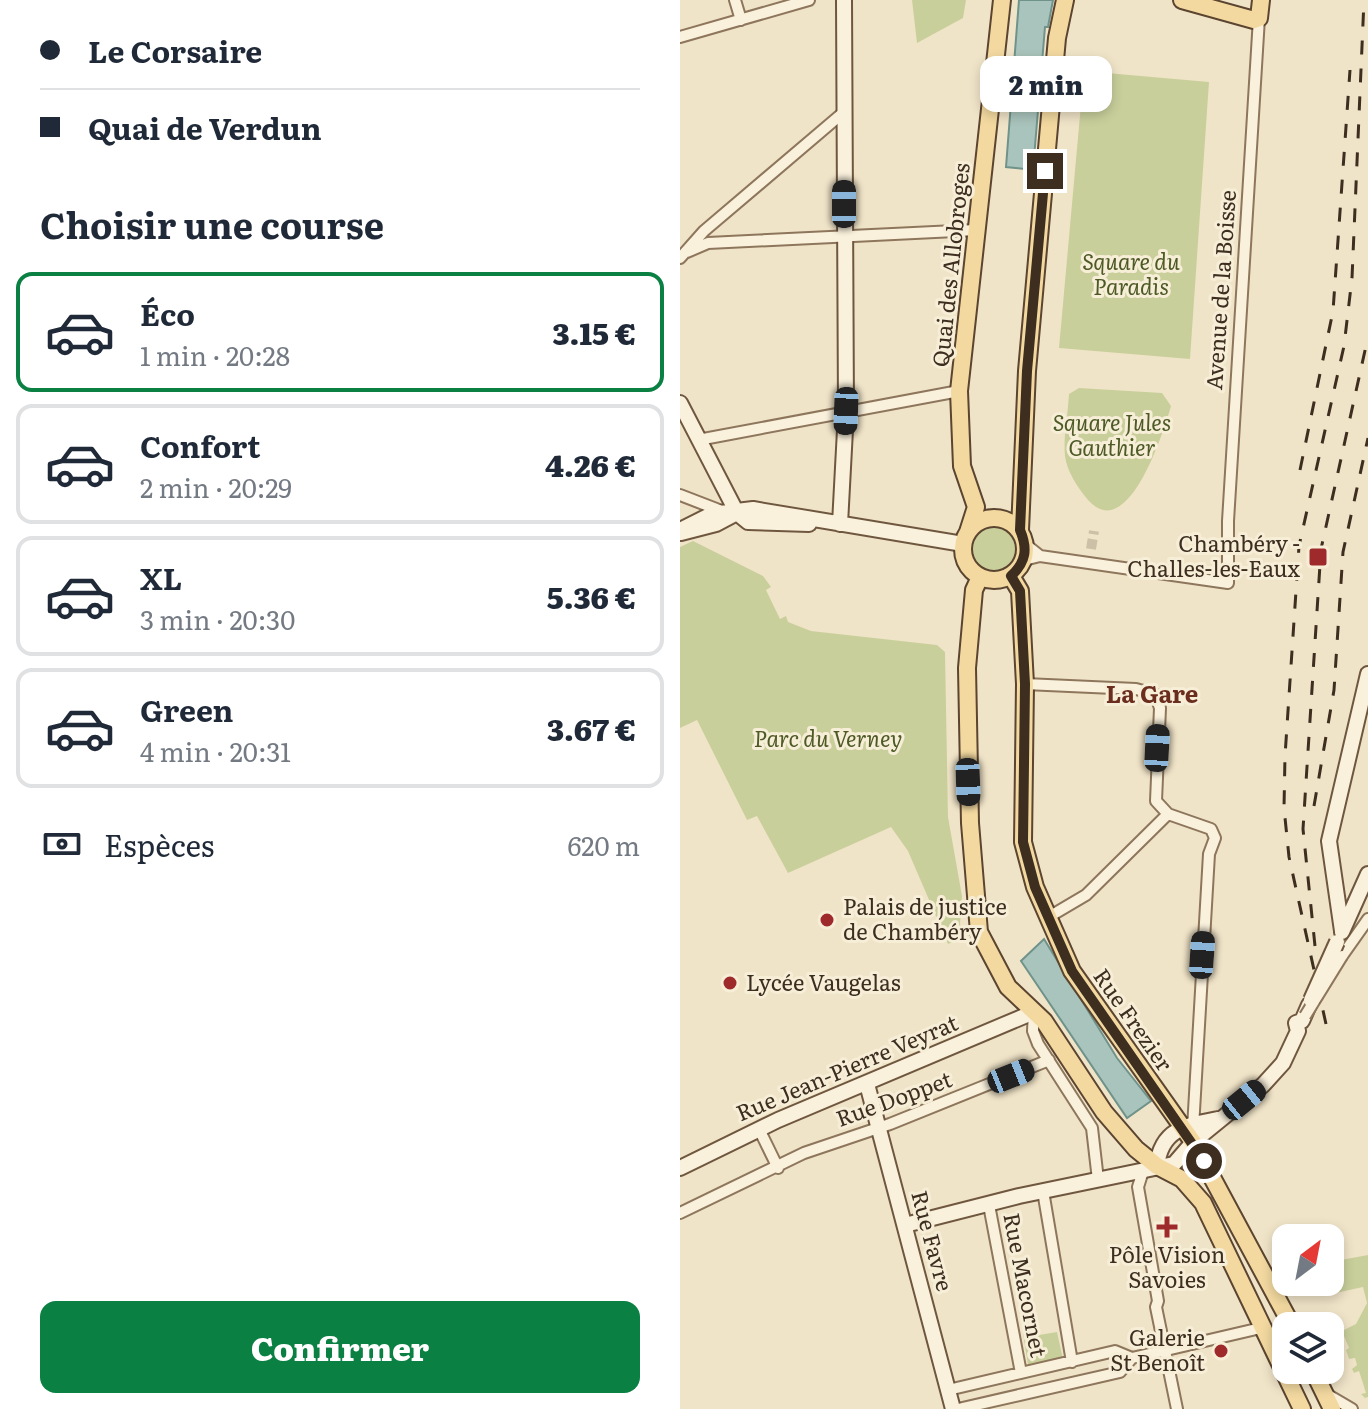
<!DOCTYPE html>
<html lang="fr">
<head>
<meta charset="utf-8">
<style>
	body { margin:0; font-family:Literata,serif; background:#f6f6f7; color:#1f2937; height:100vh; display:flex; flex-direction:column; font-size:30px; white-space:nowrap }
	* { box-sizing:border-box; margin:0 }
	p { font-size:26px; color:#747a83 }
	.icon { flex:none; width:44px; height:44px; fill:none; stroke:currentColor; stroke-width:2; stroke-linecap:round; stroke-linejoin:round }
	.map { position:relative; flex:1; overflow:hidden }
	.details { display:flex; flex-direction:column; background:#fff; width:680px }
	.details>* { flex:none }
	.hud { display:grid; align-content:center; height:176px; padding:0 40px; background:#fff }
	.needle { width:52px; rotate:32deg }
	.controls { position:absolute; left:592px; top:1224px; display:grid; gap:16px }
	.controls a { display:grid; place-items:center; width:72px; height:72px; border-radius:16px; background:#fff; box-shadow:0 4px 12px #0003; font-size:40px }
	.end { position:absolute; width:36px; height:36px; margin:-18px; border:10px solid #3d2e20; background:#fff; box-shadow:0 0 0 4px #fff }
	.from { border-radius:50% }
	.bubble { position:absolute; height:56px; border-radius:16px; background:#fff; box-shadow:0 4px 12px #0003; font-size:26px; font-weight:800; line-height:56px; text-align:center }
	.car { position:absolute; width:24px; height:48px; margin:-24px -12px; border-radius:10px; box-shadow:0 0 6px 2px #0007; background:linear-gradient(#222 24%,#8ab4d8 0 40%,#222 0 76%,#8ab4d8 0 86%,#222 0) }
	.hud b { display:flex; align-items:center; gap:28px; height:76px; font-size:30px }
	.hud b+b { border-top:2px solid #e0e1e3 }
	.hud i { width:20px; height:20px; background:#1f2937 }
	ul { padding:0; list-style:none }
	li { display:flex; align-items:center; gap:24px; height:120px; margin:0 16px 12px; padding:0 24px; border:4px solid #e0e1e3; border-radius:16px }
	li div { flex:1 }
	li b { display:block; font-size:30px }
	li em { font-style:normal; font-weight:800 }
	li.active { border-color:#0b8043 }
	li>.icon { width:72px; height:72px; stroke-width:1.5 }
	h2 { padding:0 40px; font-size:36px; line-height:96px }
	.pay { display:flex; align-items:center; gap:20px; height:88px; padding:0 40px; font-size:30px }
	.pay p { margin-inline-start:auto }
	.cta { display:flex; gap:16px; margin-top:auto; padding:16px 40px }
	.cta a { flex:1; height:92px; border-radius:16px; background:#0b8043; color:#fff; font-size:32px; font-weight:800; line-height:92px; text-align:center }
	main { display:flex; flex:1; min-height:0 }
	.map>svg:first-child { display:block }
	.green { fill:#c9cf9b }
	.water { fill:#a9c4bc; stroke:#6f938a; stroke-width:2 }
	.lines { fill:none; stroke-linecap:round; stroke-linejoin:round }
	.street-tunnel { stroke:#ccc0a6; stroke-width:10; stroke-dasharray:10 5; stroke-linecap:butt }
	.street-casing { stroke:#8d765c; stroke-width:14 }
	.secondary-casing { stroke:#6f573f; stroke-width:18 }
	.primary-casing { stroke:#5b4430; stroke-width:20 }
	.street { stroke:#faf1dc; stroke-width:10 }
	.secondary { stroke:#faf1dc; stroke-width:14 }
	.primary { stroke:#f3d9a0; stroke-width:16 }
	.rail { stroke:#3d2e20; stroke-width:3; stroke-dasharray:14 14; stroke-linecap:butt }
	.street-bridge-casing { stroke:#8d765c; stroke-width:14; stroke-linecap:butt }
	.secondary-bridge-casing { stroke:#6f573f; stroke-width:18; stroke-linecap:butt }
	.street-bridge { stroke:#faf1dc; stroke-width:10 }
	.secondary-bridge { stroke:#faf1dc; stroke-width:14 }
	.route { stroke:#3d2e20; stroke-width:10 }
	.poi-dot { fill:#9e2a2b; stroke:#f7eed8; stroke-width:3 }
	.labels { text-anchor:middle; stroke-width:6; stroke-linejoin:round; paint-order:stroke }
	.park-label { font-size:22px; font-style:italic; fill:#4d5a26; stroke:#f7eed8 }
	.street-label { font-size:22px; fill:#3d2e20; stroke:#f7eed8 }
	.poi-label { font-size:22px; fill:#3d2e20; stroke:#f7eed8; text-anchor:end }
	.neighbourhood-label { font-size:24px; font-weight:bold; fill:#6b2e1e; stroke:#f7eed8 }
</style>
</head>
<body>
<main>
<section class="details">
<div class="hud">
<b><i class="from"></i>Le Corsaire</b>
<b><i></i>Quai de Verdun</b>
</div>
<h2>Choisir une course</h2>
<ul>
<li class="active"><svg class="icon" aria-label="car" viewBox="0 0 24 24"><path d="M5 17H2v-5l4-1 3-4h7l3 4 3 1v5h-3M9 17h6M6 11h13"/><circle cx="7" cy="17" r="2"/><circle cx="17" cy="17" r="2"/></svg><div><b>Éco</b><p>1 min · 20:28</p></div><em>3.15 €</em></li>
<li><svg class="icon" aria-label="car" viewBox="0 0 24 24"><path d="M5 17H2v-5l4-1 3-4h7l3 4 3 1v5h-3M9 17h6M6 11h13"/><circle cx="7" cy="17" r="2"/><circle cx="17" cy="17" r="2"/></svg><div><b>Confort</b><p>2 min · 20:29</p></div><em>4.26 €</em></li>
<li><svg class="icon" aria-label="car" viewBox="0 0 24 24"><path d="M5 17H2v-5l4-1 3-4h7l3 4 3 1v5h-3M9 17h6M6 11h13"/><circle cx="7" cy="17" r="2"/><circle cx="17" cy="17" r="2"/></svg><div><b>XL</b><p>3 min · 20:30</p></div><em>5.36 €</em></li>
<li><svg class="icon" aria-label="car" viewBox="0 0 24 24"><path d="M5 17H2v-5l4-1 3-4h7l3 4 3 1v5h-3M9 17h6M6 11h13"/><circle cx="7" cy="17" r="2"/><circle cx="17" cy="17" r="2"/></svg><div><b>Green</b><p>4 min · 20:31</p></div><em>3.67 €</em></li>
</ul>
<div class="pay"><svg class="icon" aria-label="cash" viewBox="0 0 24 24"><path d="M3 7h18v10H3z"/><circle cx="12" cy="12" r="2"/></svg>Espèces<p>620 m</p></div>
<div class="cta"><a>Confirmer</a></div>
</section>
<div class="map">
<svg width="688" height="1409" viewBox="0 0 688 1409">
	<rect width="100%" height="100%" fill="#f0e4c8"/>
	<path class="green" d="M232,0H286L283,18L237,43Z
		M404,71L529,82L510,359L379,348Z
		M399,388L482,393L491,406C484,431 448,545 408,500C398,488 387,472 385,456C383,437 388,414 389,394Z
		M288 549a25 25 0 1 1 50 0a25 25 0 1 1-50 0Z
		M13,541L83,576L91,587L86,590L100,619L106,616L108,622L131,631L257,645L265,652L268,817L282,896L280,924L286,936L268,944L228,851L211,827L108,873L77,816L67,820L17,720L0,728V547Z
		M688,1255V1397L685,1398L681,1394L686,1393L679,1371L674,1373L672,1369L677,1365L675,1358L669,1359L666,1350L669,1348L662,1331L676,1324L687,1303L683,1287L642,1296L634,1282H650V1262Z
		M351,1332L353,1336L377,1332L383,1359L348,1365L343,1333Z"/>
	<path class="water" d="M339,0H373L368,27H365L353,170L326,167Z
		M364,939L437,1058L471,1101L447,1118L341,961Z"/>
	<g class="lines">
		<path class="street-tunnel" d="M411,549L414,531"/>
		<defs>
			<path id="street" d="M55,0L61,20
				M0,37L129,0
				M7,252L28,243L296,230
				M0,258L24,231L164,112
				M18,440L279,391
				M0,495L39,510
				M345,544L360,556
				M344,560L360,556L548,583V521L579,18
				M345,684L456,689L475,694L480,708L476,801L488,814L531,829L535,838L529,854L513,1128
				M367,918L406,895L488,814
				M662,956L688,919
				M354,1012L353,1031L358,1044L412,1128L418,1180
				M79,1129L98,1168
				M463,1171L458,1187L478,1301L476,1307L497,1409
				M363,1191L392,1362
				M309,1205L341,1373
				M0,1213L124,1153L210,1124L369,1060
				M452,1358L585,1327
				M268,1390L435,1351L452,1358L440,1372L278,1409
				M643,1392L672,1409"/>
			<path id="secondary" d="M0,403L57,513L68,522L129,524
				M160,524L166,411L164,0
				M0,530L32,514L73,509L283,544
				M1,533L36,524L53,515
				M662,931L649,841L688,674
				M662,932L688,874
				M187,1084L273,1409
				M477,1166C481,1129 506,1125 538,1119
				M0,1168L98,1120L354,1012
				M225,1225L339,1196L494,1164L513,1142L583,1085L603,1063L618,1031L616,1023L622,1021L629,1005"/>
			<path id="primary" d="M502,0L574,20L579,18L581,0
				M283 549a31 31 0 1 1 62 0a31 31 0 1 1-62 0Z
				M340,530L347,371L377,38L385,0
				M288,532L296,507L282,466L279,391L322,0
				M331,576L340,591L345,684L343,842L355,887L392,971L513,1142L612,1326
				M300,577L294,590L287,668L290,823L299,932L328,987L364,1021L424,1112L456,1149L477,1166L502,1179L523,1203L622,1409
				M633,1370L652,1409"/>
		</defs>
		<use href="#street" class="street-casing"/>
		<use href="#secondary" class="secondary-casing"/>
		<use href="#primary" class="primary-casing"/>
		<use href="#street" class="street"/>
		<use href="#secondary" class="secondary"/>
		<use href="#primary" class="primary"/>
		<path class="rail" d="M620,470L653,311L670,70
			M634,806L654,690L663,552L688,438
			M635,946L623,829L641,549L688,337
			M646,1024L609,857L604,808L605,756L619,546L664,346L672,278L684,0"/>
		<defs>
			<path id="street-bridge" d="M625,1016L662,956"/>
			<path id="secondary-bridge" d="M631,1000L657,942"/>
		</defs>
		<use href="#street-bridge" class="street-bridge-casing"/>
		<use href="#secondary-bridge" class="secondary-bridge-casing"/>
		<use href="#street-bridge" class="street-bridge"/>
		<use href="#secondary-bridge" class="secondary-bridge"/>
	</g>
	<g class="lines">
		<path class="route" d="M365,171L347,371L340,530C348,549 346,562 331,576L340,591L345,684L343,842L355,887L392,971L524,1161"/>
	</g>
	<g class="poi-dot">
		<rect x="628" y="547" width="20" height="20" rx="4"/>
		<circle cx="147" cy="920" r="8"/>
		<circle cx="50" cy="983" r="8"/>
		<path d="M483 1215h8v8h8v8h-8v8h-8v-8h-8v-8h8z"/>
		<circle cx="541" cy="1351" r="8"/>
	</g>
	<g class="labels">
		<g class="park-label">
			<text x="451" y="270">Square du<tspan x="451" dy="25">Paradis</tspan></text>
			<text x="432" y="431">Square Jules<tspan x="432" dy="25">Gauthier</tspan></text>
			<text x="148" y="747">Parc du Verney</text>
		</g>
		<g class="street-label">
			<text transform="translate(271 265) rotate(-84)" y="8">Quai des Allobroges</text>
			<text transform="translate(541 290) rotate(-86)" y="8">Avenue de la Boisse</text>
			<text transform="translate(453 1020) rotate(55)" y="8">Rue Frezier</text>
			<text transform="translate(167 1068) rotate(-23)" y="8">Rue Jean-Pierre Veyrat</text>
			<text transform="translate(214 1099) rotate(-20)" y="8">Rue Doppet</text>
			<text transform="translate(252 1241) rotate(75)" y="8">Rue Favre</text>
			<text transform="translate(345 1285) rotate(79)" y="8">Rue Macornet</text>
		</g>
		<g class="poi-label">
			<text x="620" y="552">Chambéry -<tspan x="620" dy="25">Challes-les-Eaux</tspan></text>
			<text x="163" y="915" text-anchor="start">Palais de justice<tspan x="163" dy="25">de Chambéry</tspan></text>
			<text x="66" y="991" text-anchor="start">Lycée Vaugelas</text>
			<text x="487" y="1263" text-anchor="middle">Pôle Vision<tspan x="487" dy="25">Savoies</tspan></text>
			<text x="525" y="1346">Galerie<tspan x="525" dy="25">St Benoît</tspan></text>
		</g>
		<g class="neighbourhood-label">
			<text x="472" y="703">La Gare</text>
		</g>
	</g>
</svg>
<div class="controls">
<a><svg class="needle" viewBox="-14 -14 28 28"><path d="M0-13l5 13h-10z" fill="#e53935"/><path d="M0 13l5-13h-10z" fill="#747a83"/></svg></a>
<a><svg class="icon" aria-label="layers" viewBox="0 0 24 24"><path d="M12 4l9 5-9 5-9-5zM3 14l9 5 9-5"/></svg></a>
</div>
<i class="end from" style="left:524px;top:1161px"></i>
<i class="end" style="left:365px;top:171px"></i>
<div class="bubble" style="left:300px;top:56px;width:132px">2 min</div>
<i class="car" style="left:164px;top:204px;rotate:0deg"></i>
<i class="car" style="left:166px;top:411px;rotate:182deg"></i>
<i class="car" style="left:477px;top:748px;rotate:3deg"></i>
<i class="car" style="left:288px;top:782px;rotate:178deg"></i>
<i class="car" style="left:522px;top:955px;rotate:4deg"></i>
<i class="car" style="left:331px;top:1076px;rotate:68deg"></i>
<i class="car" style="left:564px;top:1100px;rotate:51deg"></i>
</div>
</main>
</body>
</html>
